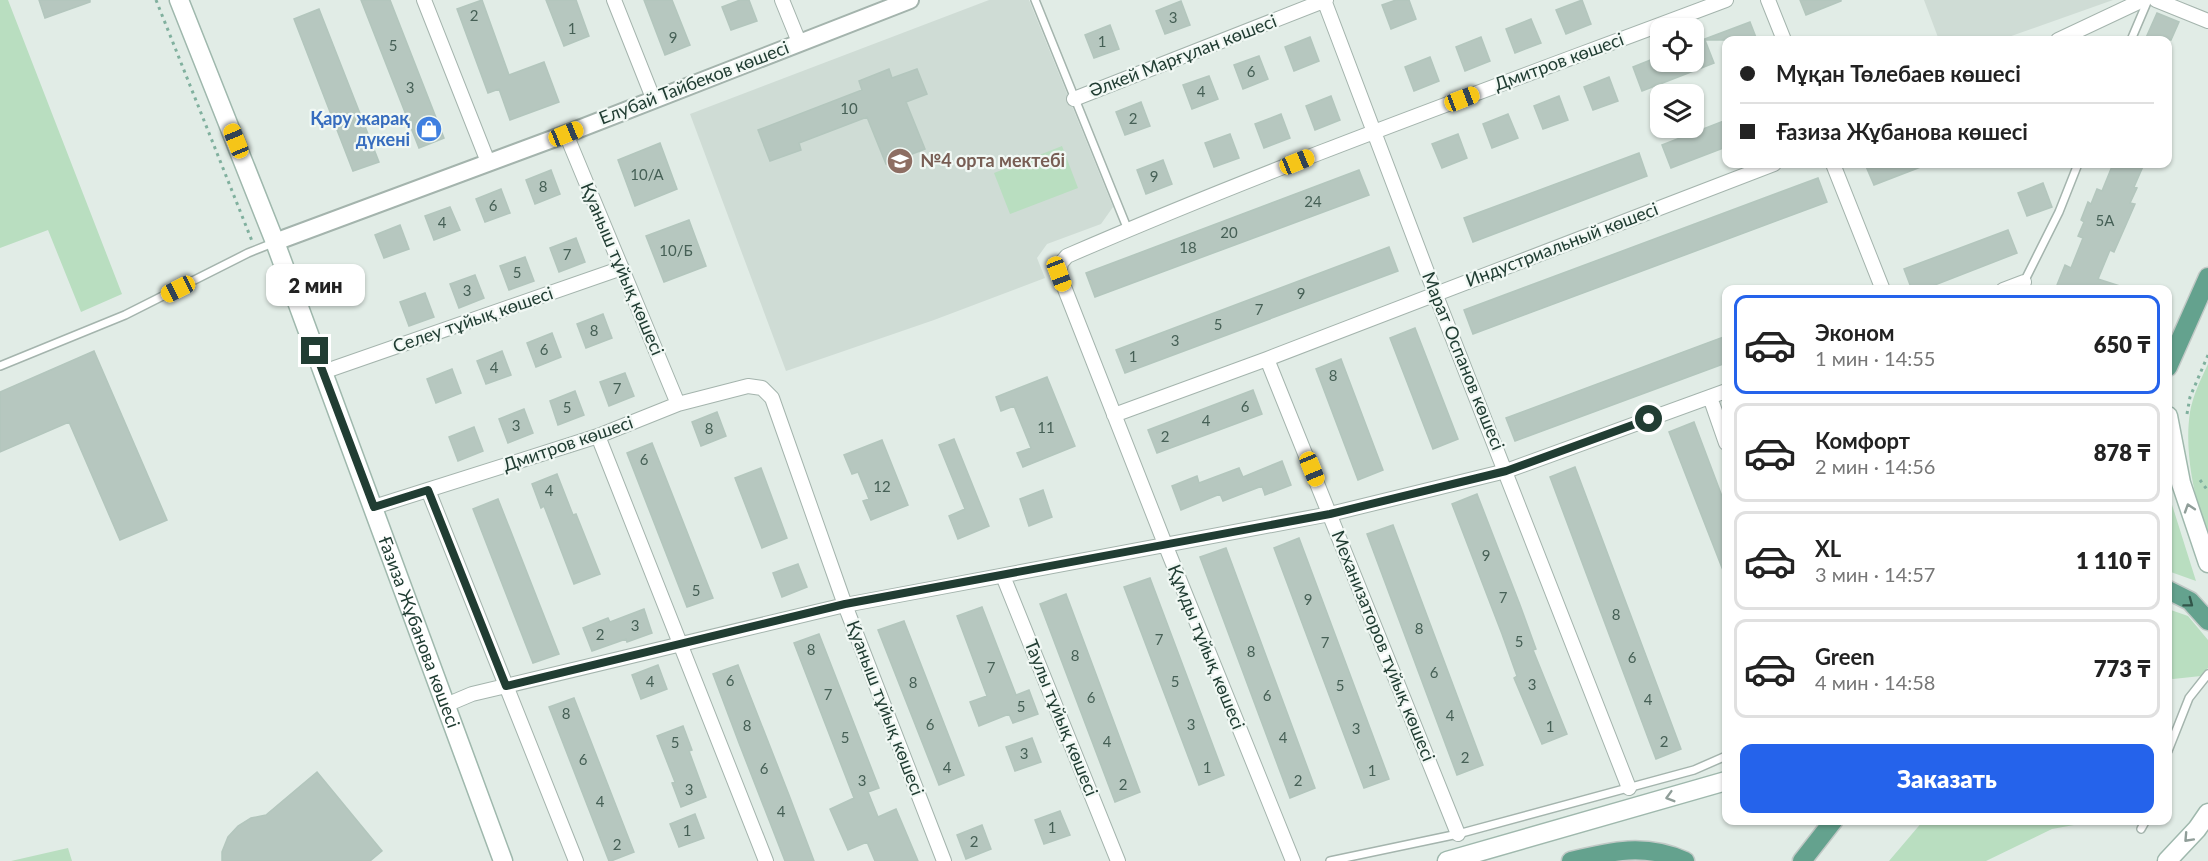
<!DOCTYPE html>
<html lang="ru">
<head>
<meta charset="utf-8">
<style>
	body { margin:0; font-family:Lato,sans-serif; background:#f2f2f2; color:#222; height:100vh; display:flex; flex-direction:column; font-size:22px; white-space:nowrap }
	* { box-sizing:border-box; margin:0 }
	p { font-size:20px; color:#767676 }
	.icon { flex:none; width:33px; height:33px; fill:none; stroke:currentColor; stroke-width:2; stroke-linecap:round; stroke-linejoin:round }
	.map { position:relative; flex:1; overflow:hidden }
	.details { position:absolute; left:1722px; top:285px; width:450px; height:540px; display:flex; flex-direction:column; background:#fff; border-radius:12px; box-shadow:0 2px 4px #0004 }
	.details>* { flex:none }
	.hud { position:absolute; left:1722px; top:36px; width:450px; height:132px; border-radius:12px; box-shadow:0 2px 4px #0004; display:grid; align-content:center; height:132px; padding:0 18px; background:#fff }
	.buttons { position:absolute; left:1650px; top:18px; display:grid; gap:12px }
	.buttons a { display:grid; place-items:center; width:54px; height:54px; border-radius:12px; background:#fff; box-shadow:0 2px 4px #0004; font-size:30px }
	.end { position:absolute; width:27px; height:27px; margin:-14px; border:8px solid #213d33; background:#fff; box-shadow:0 0 0 3px #fff }
	.from { border-radius:50% }
	.bubble { position:absolute; height:42px; border-radius:12px; background:#fff; box-shadow:0 2px 4px #0004; font-size:20px; font-weight:800; line-height:42px; text-align:center }
	.car { position:absolute; width:18px; height:36px; margin:-18px -9px; border-radius:8px; box-shadow:0 0 4px 2px #0007; background:linear-gradient(#f5c518 24%,#345 0 40%,#f5c518 0 76%,#345 0 86%,#f5c518 0) }
	.hud b { display:flex; align-items:center; gap:21px; height:57px; font-size:22px }
	.hud b+b { border-top:2px solid #e0e0e0 }
	.hud i { width:15px; height:15px; background:#222 }
	ul { padding:10px 0 0; list-style:none }
	li { display:flex; align-items:center; gap:18px; height:99px; margin:0 12px 9px; padding:0 6px; border:3px solid #e0e0e0; border-radius:12px }
	li div { flex:1 }
	li b { display:block; font-size:22px }
	li em { font-style:normal; font-weight:800 }
	li.selected { border-color:#2563eb }
	li>.icon { width:54px; height:54px; stroke-width:1.5 }
	.action { display:flex; gap:12px; margin-top:auto; padding:12px 18px }
	.action a { flex:1; height:69px; border-radius:12px; background:#2563eb; color:#fff; font-size:24px; font-weight:800; line-height:69px; text-align:center }
	.map>svg:first-child { display:block }
	.built { fill:#cfdcd5 }
	.green { fill:#b9dec0 }
	.building { fill:#b6c7bf; stroke:#b3c6bd; stroke-width:1.5 }
	.lines { fill:none; stroke-linecap:round; stroke-linejoin:round }
	.service-casing { stroke:#a4b4ad; stroke-width:10 }
	.minor-casing { stroke:#a4b4ad; stroke-width:16 }
	.tertiary-casing { stroke:#a4b4ad; stroke-width:20 }
	.secondary-casing { stroke:#9fb8ad; stroke-width:21 }
	.primary-casing { stroke:#c1c9c6; stroke-width:21 }
	.path { stroke:#80b09e; stroke-width:3; stroke-dasharray:3 4.5; stroke-linecap:butt }
	.service { stroke:#fff; stroke-width:7 }
	.minor { stroke:#fff; stroke-width:14 }
	.tertiary { stroke:#fff; stroke-width:16 }
	.secondary { stroke:#fff; stroke-width:18 }
	.primary { stroke:#64a28e; stroke-width:18 }
	.oneway { stroke:#909e99 }
	.oneway2 { stroke:#32564a }
	.route { stroke:#213d33; stroke-width:8 }
	.labels { text-anchor:middle; stroke-width:4.5; stroke-linejoin:round; paint-order:stroke }
	.number-label { font-size:15px; fill:#466056 }
	.street-label { font-size:18px; fill:#213d33; stroke:#f1f8f4 }
	.shop-label { font-size:18px; font-weight:bold; fill:#366cbe; stroke:#f1f8f4; text-anchor:end }
	.education-label { font-size:18px; font-weight:bold; fill:#785e54; stroke:#f1f8f4; text-anchor:start }
</style>
</head>
<body>
<div class="map">
<svg width="2208" height="861" viewBox="0 0 2208 861">
	<rect width="100%" height="100%" fill="#e1ece6"/>
	<path class="built" d="M989,0H1029L1113,207L1101,224L1047,244L1037,258L1045,278L934,320L786,371L690,114Z
		M1924,0H2113L2000,40H1939Z"/>
	<path class="green" d="M0,0H8L122,294L81,312L48,230L0,248Z
		M1062,146L1078,188L1010,214L994,173Z
		M2208,364V536C2194,499 2184,451 2190,412C2193,395 2201,379 2208,364Z
		M2168,492L2196,581L2168,571Z
		M2168,609L2188,616L2208,640V668L2201,676L2173,679L2168,677Z
		M1923,821V820L2096,821L2052,829L1986,861H1889Z
		M68,848L72,861H11Z"/>
	<path class="building" d="M39,0H90V2L45,18Z
		M361,0H390L444,138L419,148Z
		M482,0L509,75L544,62L559,102L510,120L499,89L488,93L457,9Z
		M546,0H576L589,36L564,46Z
		M644,0H672L690,45L665,55Z
		M740,0H749L757,21L731,30L722,7Z
		M1396,0H1409L1416,19L1391,29L1382,5Z
		M1582,0L1591,24L1566,34L1556,10Z
		M1800,0H1841V1L1806,15Z
		M1181,1L1190,25L1165,34L1156,11Z
		M319,9L379,162L353,171L294,19Z
		M2157,13L2179,22L2171,40H2145Z
		M1531,19L1541,43L1515,53L1506,29Z
		M1750,22L1757,40H1705L1714,63L1642,91L1633,67L1658,57L1660,62H1694V43Z
		M1110,25L1119,49L1094,58L1085,35Z
		M1310,37L1319,61L1294,71L1285,47Z
		M1481,37L1490,61L1465,71L1456,47Z
		M1259,56L1268,79L1243,89L1234,65Z
		M1430,57L1439,81L1414,91L1405,67Z
		M889,69L892,78L917,69L927,94L906,102L925,149L886,164L867,117L799,143L801,150L770,161L758,130L862,90L859,81Z
		M1209,76L1218,99L1192,109L1183,85Z
		M1609,77L1618,101L1593,110L1584,87Z
		M1331,96L1340,120L1315,130L1306,106Z
		M1559,96L1568,120L1543,129L1534,106Z
		M1141,102L1150,126L1125,135L1116,112Z
		M1281,114L1290,138L1264,148L1255,124Z
		M1508,114L1518,138L1492,148L1483,124Z
		M1726,120V147L1671,168L1662,145Z
		M1230,134L1239,158L1214,167L1205,143Z
		M1458,134L1467,158L1442,168L1432,144Z
		M660,143L677,189L635,206L618,160Z
		M1639,153L1647,176L1473,242L1464,218Z
		M1163,160L1172,184L1146,194L1137,170Z
		M1865,164H1925L1926,165L1874,185Z
		M2113,164H2144L2134,187L2137,188L2130,203L2135,204L2114,252L2110,250L2098,279L2123,287L2122,290H2055L2065,265L2071,268L2083,238L2078,236L2084,222L2081,220L2088,202L2091,204L2097,189L2102,191Z
		M551,170L560,194L535,204L526,180Z
		M1359,170L1369,195L1095,297L1086,273Z
		M1818,178L1827,202L1473,334L1464,310Z
		M2043,183L2052,207L2027,216L2018,193Z
		M501,189L510,213L485,222L476,199Z
		M450,207L460,230L434,240L425,216Z
		M689,220L706,266L664,282L646,236Z
		M400,225L409,249L384,258L375,235Z
		M2008,230L2017,253L1922,290H1912L1904,269Z
		M576,238L585,262L559,272L550,248Z
		M1389,247L1398,271L1125,373L1116,350Z
		M525,257L534,281L509,290L500,266Z
		M475,275L484,298L459,308L450,284Z
		M425,293L434,317L409,326L400,302Z
		M603,314L612,338L586,348L577,324Z
		M1415,328L1458,439L1433,449L1390,338Z
		M552,333L561,357L536,367L527,343Z
		M1726,336V363L1515,441L1506,418Z
		M94,351L167,520L120,540L69,422L0,452V392Z
		M502,351L511,375L486,384L477,361Z
		M1341,359L1383,470L1358,480L1316,369Z
		M452,369L461,393L436,403L427,379Z
		M625,373L634,396L609,406L600,382Z
		M1047,377L1075,446L1023,467L1017,453L1031,448L1014,406L1001,411L996,397Z
		M1253,390L1262,414L1157,453L1148,430Z
		M575,391L584,415L558,425L550,401Z
		M524,409L533,433L508,443L499,419Z
		M717,412L726,436L701,446L692,422Z
		M1694,422L1726,507V578L1669,432Z
		M474,427L483,451L458,461L449,437Z
		M954,439L989,526L958,539L949,516L965,509L939,445Z
		M882,440L908,505L871,520L863,501L869,499L858,472L852,474L844,455Z
		M652,443L713,598L687,607L627,453Z
		M1282,461L1291,485L1265,495L1262,486L1223,501L1220,494L1181,510L1172,486L1197,476L1199,483L1239,468L1243,477Z
		M1575,467L1681,749L1656,759L1550,477Z
		M761,468L787,538L762,548L735,478Z
		M557,474L573,515L576,514L600,574L574,584L544,506L541,508L532,484Z
		M1043,490L1052,517L1029,526L1020,499Z
		M1477,494L1520,605L1536,649L1533,650L1567,734L1542,744L1514,678L1517,676L1502,634L1452,504Z
		M498,499L559,654L533,663L473,509Z
		M1393,525L1483,765L1457,775L1367,534Z
		M1299,538L1389,779L1364,788L1274,548Z
		M1226,548L1315,788L1290,798L1200,557Z
		M798,564L807,587L782,597L773,573Z
		M1150,578L1224,775L1199,785L1124,587Z
		M1066,594L1140,792L1115,802L1040,604Z
		M982,607L1016,695L1029,690L1038,714L1013,723L1009,714L979,726L970,702L987,696L957,616Z
		M644,609L652,633L627,642L626,639L592,651L583,628L608,618L610,622Z
		M904,621L964,775L939,785L878,630Z
		M819,634L879,788L868,792L878,817L896,809L918,861H875L867,842L848,850L830,809L854,798L794,643Z
		M658,665L667,689L641,699L632,675Z
		M738,665L789,795L814,861H785L739,743L713,674Z
		M574,698L634,852L611,861H609L549,707Z
		M683,726L692,750L689,751L706,797L681,807L672,783L675,782L657,736Z
		M1032,738L1041,762L1015,771L1006,747Z
		M317,772L382,851L370,861H222V852L228,837L238,826L251,818L266,815Z
		M1060,811L1070,835L1044,844L1035,820Z
		M695,814L704,838L679,847L670,824Z
		M982,825L991,849L966,859L957,835Z"/>
	<g class="lines">
		<defs>
			<path id="service" d="M1035,0L1128,230
				M2131,40L2148,0
				M2024,282L2059,212L2078,164
				M0,366L125,315L248,253L273,243
				M2168,751L2189,698L2208,674
				M2141,829L2146,820
				M1330,861L1458,834L1694,770L1726,756"/>
			<path id="minor" d="M424,0L488,162
				M614,0L653,98
				M782,0L799,42
				M1324,0L1435,293L1629,788
				M1768,0L1784,40
				M2156,0L2208,21
				M2058,40L2143,0
				M1074,99L1326,0
				M566,134L678,404
				M1833,164L1883,290
				M2003,290L2024,282
				M1267,359L1458,834
				M323,372L622,268
				M1710,397L1726,443
				M1114,415L1267,359L1774,164
				M598,436L766,861
				M428,490L576,861
				M374,507L598,436L678,404L748,386L762,388L772,398L845,605L944,861
				M1003,576L1118,861
				M446,705L472,694L845,605L1330,514L1506,471L1726,391
				M1293,861L1165,544L1059,274L1061,263L1067,256C1283,162 1506,83 1726,0"/>
			<path id="tertiary" d="M275,242L566,134L910,0"/>
			<g id="secondary">
				<path id="s1" d="M179,0L275,242L503,861"/>
				<path d="M2168,416L2181,483L2208,563"/>
				<path d="M1447,861L1726,781"/>
				<path d="M2167,861L2197,829L2208,813"/>
			</g>
			<path id="primary" d="M2168,367L2208,277
				M2168,590L2190,601L2208,621
				M1571,861C1612,851 1645,843 1685,861
				M1802,861L1834,820"/>
		</defs>
		<use href="#service" class="service-casing"/>
		<use href="#minor" class="minor-casing"/>
		<use href="#tertiary" class="tertiary-casing"/>
		<use href="#secondary" class="secondary-casing"/>
		<use href="#primary" class="primary-casing"/>
		<path class="path" d="M156,0L252,241
			M2187,414L2190,397L2208,355
			M2200,480L2208,491"/>
		<use href="#service" class="service"/>
		<use href="#minor" class="minor"/>
		<use href="#tertiary" class="tertiary"/>
		<use href="#secondary" class="secondary"/>
		<use href="#primary" class="primary"/>
	</g>
	<defs><path id="oneway-chevron" d="M-2-3.5L2.5 0L-2 3.5" fill="none" stroke-width="1.6" stroke-linecap="round" stroke-linejoin="round" transform="scale(1.5)"/></defs>
	<g class="oneway">
		<use href="#oneway-chevron" transform="translate(2189 508) rotate(-108)"/>
		<use href="#oneway-chevron" transform="translate(1670 797) rotate(164)"/>
		<use href="#oneway-chevron" transform="translate(2188 838) rotate(133)"/>
	</g>
	<use class="oneway2" href="#oneway-chevron" transform="translate(2189 603) rotate(37)"/>
	<g class="lines">
		<path class="route" d="M315,351L374,507L428,490L506,686L845,604L1330,514L1506,471L1649,419"/>
	</g>
	<defs>
		<symbol id="shop-disc" viewBox="-11 -11 22 22"><circle r="9.5" fill="#3f7fe0" stroke="#f1f8f4"/><path d="M-5-2.5h2.3a2.7 3.5 0 0 1 5.4 0H5L5.5 6h-11ZM-1.5-2.5h3a1.5 2.3 0 0 0-3 0Z" fill="#fff"/></symbol>
		<symbol id="school-disc" viewBox="-11 -11 22 22"><circle r="9.5" fill="#8d6e63" stroke="#f1f8f4"/><path d="M0-5L7-2L0 1L-7-2ZM-4 1L0 2.5L4 1V4Q0 6-4 4Z" fill="#fff"/></symbol>
	</defs>
	<g fill-rule="evenodd">
		<use href="#shop-disc" x="414" y="114" width="30" height="30"/>
		<use href="#school-disc" x="885" y="146" width="30" height="30"/>
	</g>
	<g class="labels">
		<g class="number-label">
			<text x="474" y="21">2</text>
			<text x="1173" y="23">3</text>
			<text x="572" y="34">1</text>
			<text x="673" y="43">9</text>
			<text x="1102" y="47">1</text>
			<text x="393" y="51">5</text>
			<text x="1251" y="77">6</text>
			<text x="410" y="93">3</text>
			<text x="1201" y="97">4</text>
			<text x="849" y="114">10</text>
			<text x="1133" y="124">2</text>
			<text x="647" y="180">10/А</text>
			<text x="1154" y="182">9</text>
			<text x="543" y="192">8</text>
			<text x="1313" y="207">24</text>
			<text x="493" y="211">6</text>
			<text x="2105" y="226">5А</text>
			<text x="442" y="228">4</text>
			<text x="1229" y="238">20</text>
			<text x="1188" y="253">18</text>
			<text x="676" y="256">10/Б</text>
			<text x="567" y="260">7</text>
			<text x="517" y="278">5</text>
			<text x="467" y="296">3</text>
			<text x="1301" y="299">9</text>
			<text x="1259" y="315">7</text>
			<text x="1218" y="330">5</text>
			<text x="594" y="336">8</text>
			<text x="1175" y="346">3</text>
			<text x="544" y="355">6</text>
			<text x="1133" y="362">1</text>
			<text x="494" y="373">4</text>
			<text x="1333" y="381">8</text>
			<text x="617" y="394">7</text>
			<text x="1245" y="412">6</text>
			<text x="567" y="413">5</text>
			<text x="1206" y="426">4</text>
			<text x="516" y="431">3</text>
			<text x="1046" y="433">11</text>
			<text x="709" y="434">8</text>
			<text x="1165" y="442">2</text>
			<text x="644" y="465">6</text>
			<text x="882" y="492">12</text>
			<text x="549" y="496">4</text>
			<text x="1486" y="561">9</text>
			<text x="696" y="596">5</text>
			<text x="1503" y="603">7</text>
			<text x="1308" y="605">9</text>
			<text x="1616" y="620">8</text>
			<text x="635" y="631">3</text>
			<text x="1419" y="634">8</text>
			<text x="600" y="640">2</text>
			<text x="1159" y="645">7</text>
			<text x="1519" y="647">5</text>
			<text x="1325" y="648">7</text>
			<text x="811" y="655">8</text>
			<text x="1251" y="657">8</text>
			<text x="1075" y="661">8</text>
			<text x="1632" y="663">6</text>
			<text x="991" y="673">7</text>
			<text x="1434" y="678">6</text>
			<text x="730" y="686">6</text>
			<text x="650" y="687">4</text>
			<text x="1175" y="687">5</text>
			<text x="913" y="688">8</text>
			<text x="1532" y="690">3</text>
			<text x="1340" y="691">5</text>
			<text x="828" y="700">7</text>
			<text x="1267" y="701">6</text>
			<text x="1091" y="703">6</text>
			<text x="1648" y="705">4</text>
			<text x="1021" y="712">5</text>
			<text x="566" y="719">8</text>
			<text x="1450" y="721">4</text>
			<text x="930" y="730">6</text>
			<text x="1191" y="730">3</text>
			<text x="747" y="731">8</text>
			<text x="1550" y="732">1</text>
			<text x="1356" y="734">3</text>
			<text x="845" y="743">5</text>
			<text x="1283" y="743">4</text>
			<text x="1107" y="747">4</text>
			<text x="1664" y="747">2</text>
			<text x="675" y="748">5</text>
			<text x="1024" y="759">3</text>
			<text x="1465" y="763">2</text>
			<text x="583" y="765">6</text>
			<text x="947" y="773">4</text>
			<text x="1207" y="773">1</text>
			<text x="764" y="774">6</text>
			<text x="1372" y="776">1</text>
			<text x="862" y="786">3</text>
			<text x="1298" y="786">2</text>
			<text x="1123" y="790">2</text>
			<text x="689" y="795">3</text>
			<text x="600" y="807">4</text>
			<text x="781" y="817">4</text>
			<text x="1052" y="833">1</text>
			<text x="687" y="836">1</text>
			<text x="974" y="847">2</text>
			<text x="617" y="850">2</text>
		</g>
		<g class="street-label">
			<text transform="translate(1183 56) rotate(-21)" y="6">Әлкей Марғұлан көшесі</text>
			<text transform="translate(1559 62) rotate(-20)" y="6">Дмитров көшесі</text>
			<text transform="translate(694 83) rotate(-21)" y="6">Елубай Тайбеков көшесі</text>
			<text transform="translate(1562 245) rotate(-21)" y="6">Индустриальный көшесі</text>
			<text transform="translate(622 269) rotate(67)" y="6">Қуаныш тұйық көшесі</text>
			<text transform="translate(473 320) rotate(-19)" y="6">Селеу тұйық көшесі</text>
			<text transform="translate(1463 361) rotate(68)" y="6">Марат Оспанов көшесі</text>
			<text transform="translate(568 444) rotate(-19)" y="6">Дмитров көшесі</text>
			<text dy="6" stroke="none"><textPath href="#s1" startOffset="676">Ғазиза Жұбанова көшесі</textPath></text>
			<text transform="translate(1383 646) rotate(68)" y="6">Механизаторов тұйық көшесі</text>
			<text transform="translate(1206 647) rotate(68)" y="6">Құмды тұйық көшесі</text>
			<text transform="translate(885 708) rotate(69)" y="6">Қуаныш тұйық көшесі</text>
			<text transform="translate(1061 718) rotate(68)" y="6">Таулы тұйық көшесі</text>
		</g>
		<g class="shop-label">
			<text x="410" y="125">Қару жарақ<tspan x="410" dy="21">дүкені</tspan></text>
		</g>
		<g class="education-label">
			<text x="920" y="167">№4 орта мектебі</text>
		</g>
	</g>
</svg>
<div class="buttons">
<a><svg class="icon" aria-label="locate" viewBox="0 0 24 24"><circle cx="12" cy="12" r="6"/><path d="M12 2v4M12 18v4M2 12h4M18 12h4"/></svg></a>
<a><svg class="icon" aria-label="layers" viewBox="0 0 24 24"><path d="M12 4l9 5-9 5-9-5zM3 14l9 5 9-5"/></svg></a>
</div>
<i class="end from" style="left:1649px;top:419px"></i>
<i class="end" style="left:315px;top:351px"></i>
<div class="bubble" style="left:266px;top:264px;width:99px">2 мин</div>
<i class="car" style="left:1462px;top:99px;rotate:69deg"></i>
<i class="car" style="left:566px;top:134px;rotate:68deg"></i>
<i class="car" style="left:236px;top:141px;rotate:338deg"></i>
<i class="car" style="left:1297px;top:162px;rotate:68deg"></i>
<i class="car" style="left:1059px;top:274px;rotate:159deg"></i>
<i class="car" style="left:178px;top:289px;rotate:243deg"></i>
<i class="car" style="left:1312px;top:469px;rotate:158deg"></i>
<div class="hud">
<b><i class="from"></i>Мұқан Төлебаев көшесі</b>
<b><i></i>Ғазиза Жұбанова көшесі</b>
</div>
<section class="details">
<ul>
<li class="selected"><svg class="icon" aria-label="car" viewBox="0 0 24 24"><path d="M5 17H2v-5l4-1 3-4h7l3 4 3 1v5h-3M9 17h6M6 11h13"/><circle cx="7" cy="17" r="2"/><circle cx="17" cy="17" r="2"/></svg><div><b>Эконом</b><p>1 мин · 14:55</p></div><em>650 ₸</em></li>
<li><svg class="icon" aria-label="car" viewBox="0 0 24 24"><path d="M5 17H2v-5l4-1 3-4h7l3 4 3 1v5h-3M9 17h6M6 11h13"/><circle cx="7" cy="17" r="2"/><circle cx="17" cy="17" r="2"/></svg><div><b>Комфорт</b><p>2 мин · 14:56</p></div><em>878 ₸</em></li>
<li><svg class="icon" aria-label="car" viewBox="0 0 24 24"><path d="M5 17H2v-5l4-1 3-4h7l3 4 3 1v5h-3M9 17h6M6 11h13"/><circle cx="7" cy="17" r="2"/><circle cx="17" cy="17" r="2"/></svg><div><b>XL</b><p>3 мин · 14:57</p></div><em>1 110 ₸</em></li>
<li><svg class="icon" aria-label="car" viewBox="0 0 24 24"><path d="M5 17H2v-5l4-1 3-4h7l3 4 3 1v5h-3M9 17h6M6 11h13"/><circle cx="7" cy="17" r="2"/><circle cx="17" cy="17" r="2"/></svg><div><b>Green</b><p>4 мин · 14:58</p></div><em>773 ₸</em></li>
</ul>
<div class="action"><a>Заказать</a></div>
</section>
</div>
</body>
</html>
